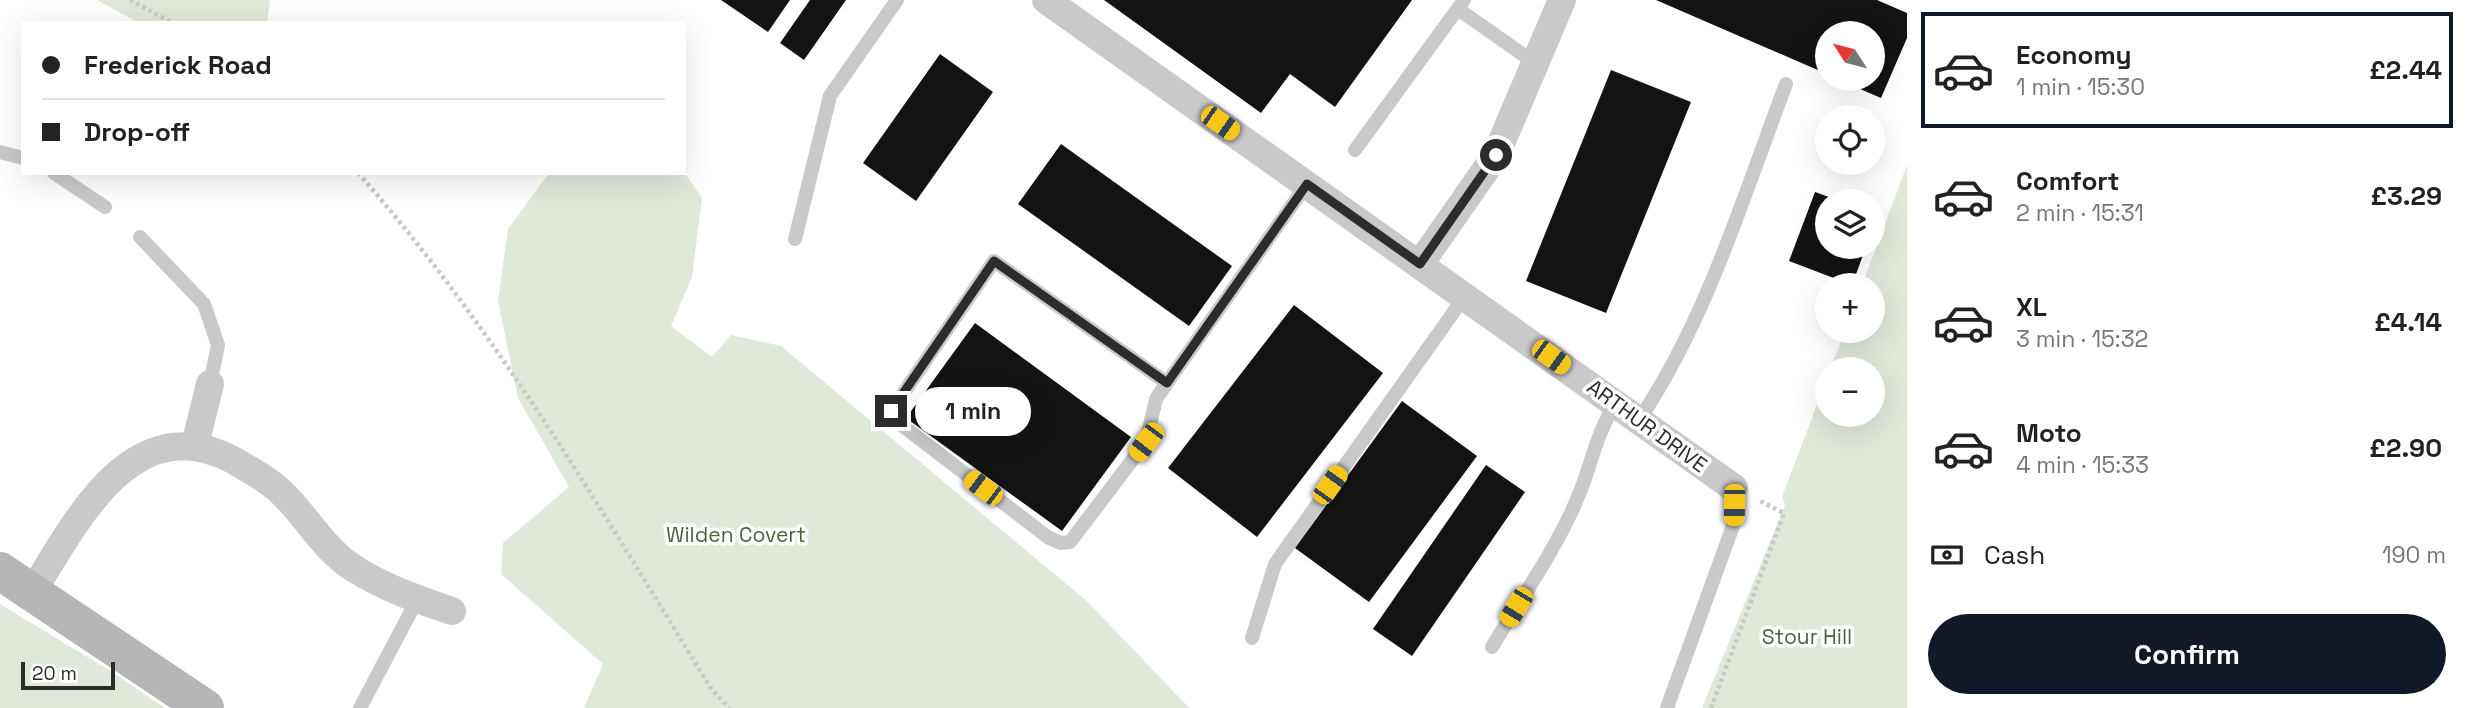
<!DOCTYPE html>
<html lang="en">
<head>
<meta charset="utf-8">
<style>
	body { margin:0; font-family:"Space Grotesk",sans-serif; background:#f2f2f2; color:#222; height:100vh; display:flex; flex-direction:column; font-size:26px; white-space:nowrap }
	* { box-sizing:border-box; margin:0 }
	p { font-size:23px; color:#767676 }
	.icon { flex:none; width:38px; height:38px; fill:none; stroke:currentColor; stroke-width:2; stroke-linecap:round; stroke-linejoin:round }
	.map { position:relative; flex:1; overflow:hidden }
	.panel { display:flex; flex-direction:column; background:#fff; width:560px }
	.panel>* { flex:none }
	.banner { position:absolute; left:21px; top:21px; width:665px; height:154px; border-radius:0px; box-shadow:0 7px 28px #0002; display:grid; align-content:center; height:154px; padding:0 21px; background:#fff }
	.needle { width:46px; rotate:306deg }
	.buttons { position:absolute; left:1815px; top:21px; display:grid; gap:14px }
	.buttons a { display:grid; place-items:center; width:70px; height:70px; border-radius:50%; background:#fff; box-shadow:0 7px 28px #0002; font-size:35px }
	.scale { position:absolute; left:21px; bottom:18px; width:94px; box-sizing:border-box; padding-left:7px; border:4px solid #2c2c2c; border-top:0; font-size:19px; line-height:24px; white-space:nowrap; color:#2c2c2c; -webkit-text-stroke:5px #fff; paint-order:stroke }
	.end { position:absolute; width:32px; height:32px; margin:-16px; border:9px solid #2c2c2c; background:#fff; box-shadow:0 0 0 4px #fff }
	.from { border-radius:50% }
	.bubble { position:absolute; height:49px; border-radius:24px; background:#fff; box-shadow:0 7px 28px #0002; font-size:23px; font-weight:700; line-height:49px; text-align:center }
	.car { position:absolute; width:21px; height:42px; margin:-21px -10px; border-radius:9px; box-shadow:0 0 5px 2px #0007; background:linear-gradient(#f5c518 24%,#345 0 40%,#f5c518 0 76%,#345 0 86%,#f5c518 0) }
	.banner b { display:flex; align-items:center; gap:24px; height:66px; font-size:26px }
	.banner b+b { border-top:2px solid #e0e0e0 }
	.banner i { width:18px; height:18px; background:#222 }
	ul { padding:12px 0 0; list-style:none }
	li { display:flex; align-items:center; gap:21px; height:116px; margin:0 14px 10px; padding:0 7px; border:4px solid transparent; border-radius:0px }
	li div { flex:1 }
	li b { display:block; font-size:26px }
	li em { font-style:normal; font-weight:700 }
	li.selected { border-color:#111827 }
	li>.icon { width:63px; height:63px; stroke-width:1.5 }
	.pay { display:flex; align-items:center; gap:18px; height:77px; padding:0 21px; font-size:26px }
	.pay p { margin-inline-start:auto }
	.cta { display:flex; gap:14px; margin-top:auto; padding:14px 21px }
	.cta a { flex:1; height:80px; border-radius:42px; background:#111827; color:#fff; font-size:28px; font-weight:700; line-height:80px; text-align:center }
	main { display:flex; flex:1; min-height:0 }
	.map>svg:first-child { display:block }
	.green { fill:#e0e8da }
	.building { fill:#131313 }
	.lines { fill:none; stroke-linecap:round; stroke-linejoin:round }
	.path { stroke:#c9c9c9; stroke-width:4.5; stroke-dasharray:3.5 3.5; stroke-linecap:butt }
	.lane { stroke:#c9c9c9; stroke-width:14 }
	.street { stroke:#c9c9c9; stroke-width:28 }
	.secondary { stroke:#b6b6b6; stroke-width:38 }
	.route { stroke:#2c2c2c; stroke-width:9 }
	.labels { text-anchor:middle; stroke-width:7; stroke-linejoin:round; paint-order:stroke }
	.street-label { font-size:21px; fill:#2c2c2c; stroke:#fff }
	.park-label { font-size:21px; fill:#4c633e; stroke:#fff }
</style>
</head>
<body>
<main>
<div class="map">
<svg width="1907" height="708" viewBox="0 0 1907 708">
	<rect width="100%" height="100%" fill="#fff"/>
	<path class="green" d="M97,0H270L267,23H139Z
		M1907,165V708H1702L1785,505L1782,497L1827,378V415H1872V369H1830L1845,331H1872V285H1862Z
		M684,172L702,198L692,277L671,326L712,357L731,335L781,346L1089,603L1189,708H584L603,664L501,574L503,543L569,487L518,398L498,301L508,229L549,173Z
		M0,604L117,675L165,708H0Z"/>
	<path class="building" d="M721,0H790L768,32Z
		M810,0H846L804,60L780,43Z
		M1104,0H1412L1335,107L1290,74L1261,113Z
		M1656,0H1877L1907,13V38L1881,98L1837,79H1872V33H1827V74Z
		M940,54L993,92L916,201L863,163Z
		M1611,70L1691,102L1606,313L1526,281Z
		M1061,144L1232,266L1189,326L1018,204Z
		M1815,192L1840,201H1827V247H1866L1852,285L1789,261Z
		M1294,305L1383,373L1257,537L1168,468Z
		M975,323L1131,437L1062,531L906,418Z
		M1402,401L1477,456L1369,602L1295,548Z
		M1486,465L1525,492L1412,656L1373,629Z"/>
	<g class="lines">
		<path class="path" d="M130,0L173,23
			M358,173C496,329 601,510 710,687L729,708
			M1711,708L1784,513L1758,500"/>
		<path class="lane" d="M1458,9L1535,63
			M1355,150L1464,0
			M0,152L23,158
			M54,173L105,207
			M140,237L204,304L218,345L210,384
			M795,239L830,96L897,0
			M1167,383L1156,399L1146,442L1070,542L1061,543L1049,538L895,420L891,411L994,261L1167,383L1307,184
			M1639,420C1707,319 1743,197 1786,84
			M1252,638L1275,564L1465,296
			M1492,647C1521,598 1556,550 1578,497C1592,464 1595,435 1616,403
			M360,708L417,600
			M1667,708L1734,523V488"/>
		<path class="street" d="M1046,0L1734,488
			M1420,264L1496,155L1562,0
			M195,445L210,384
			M33,591C77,520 133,407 233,460C250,470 271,481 285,496C309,520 325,551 355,569C385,588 419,600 452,611"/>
		<path class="secondary" d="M0,571L205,708"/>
	</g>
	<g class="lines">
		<path class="route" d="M891,411L994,261L1167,383L1307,184L1420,264L1496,155"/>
	</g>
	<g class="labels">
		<g class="street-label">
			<text transform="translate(1647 426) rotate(36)" y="7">ARTHUR DRIVE</text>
		</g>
		<g class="park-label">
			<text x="736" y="542">Wilden Covert</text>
			<text x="1807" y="644">Stour Hill</text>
		</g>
	</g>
</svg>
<div class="buttons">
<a><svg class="needle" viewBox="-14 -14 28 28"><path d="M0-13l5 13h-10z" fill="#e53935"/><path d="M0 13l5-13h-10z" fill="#767676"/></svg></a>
<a><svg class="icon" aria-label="locate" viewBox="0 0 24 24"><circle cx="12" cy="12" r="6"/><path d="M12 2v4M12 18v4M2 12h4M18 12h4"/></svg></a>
<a><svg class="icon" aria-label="layers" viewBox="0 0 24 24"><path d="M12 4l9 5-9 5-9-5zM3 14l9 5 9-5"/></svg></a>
<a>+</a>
<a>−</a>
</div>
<div class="scale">20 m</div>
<i class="end from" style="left:1496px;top:155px"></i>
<i class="end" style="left:891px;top:411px"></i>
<div class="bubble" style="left:915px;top:387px;width:116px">1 min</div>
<i class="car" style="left:1220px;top:123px;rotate:125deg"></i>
<i class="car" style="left:1551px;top:357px;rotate:126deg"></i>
<i class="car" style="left:1146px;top:442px;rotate:217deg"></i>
<i class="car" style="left:1330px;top:485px;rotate:36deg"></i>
<i class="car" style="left:983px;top:488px;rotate:307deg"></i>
<i class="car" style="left:1734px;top:505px;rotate:181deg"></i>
<i class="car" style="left:1516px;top:607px;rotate:211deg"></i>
<div class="banner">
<b><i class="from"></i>Frederick Road</b>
<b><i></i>Drop-off</b>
</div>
</div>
<section class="panel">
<ul>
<li class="selected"><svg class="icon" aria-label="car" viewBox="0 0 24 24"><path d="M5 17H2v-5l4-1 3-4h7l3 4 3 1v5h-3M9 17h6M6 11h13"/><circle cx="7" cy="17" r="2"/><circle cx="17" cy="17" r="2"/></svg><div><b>Economy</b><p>1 min · 15:30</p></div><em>£2.44</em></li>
<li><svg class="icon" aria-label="car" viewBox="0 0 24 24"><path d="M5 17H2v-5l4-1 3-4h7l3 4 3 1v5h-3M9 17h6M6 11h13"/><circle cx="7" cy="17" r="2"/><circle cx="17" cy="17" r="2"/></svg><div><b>Comfort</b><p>2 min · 15:31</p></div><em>£3.29</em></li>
<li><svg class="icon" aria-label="car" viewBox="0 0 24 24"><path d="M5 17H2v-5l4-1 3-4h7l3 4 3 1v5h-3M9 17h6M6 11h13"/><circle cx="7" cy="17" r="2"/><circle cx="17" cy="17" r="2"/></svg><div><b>XL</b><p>3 min · 15:32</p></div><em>£4.14</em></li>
<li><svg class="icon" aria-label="car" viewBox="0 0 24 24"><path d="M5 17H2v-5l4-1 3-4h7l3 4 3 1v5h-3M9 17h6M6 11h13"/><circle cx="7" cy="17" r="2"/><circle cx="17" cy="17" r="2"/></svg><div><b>Moto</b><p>4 min · 15:33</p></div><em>£2.90</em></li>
</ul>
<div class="pay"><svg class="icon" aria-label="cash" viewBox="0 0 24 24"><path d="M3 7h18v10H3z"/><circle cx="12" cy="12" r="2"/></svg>Cash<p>190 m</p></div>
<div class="cta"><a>Confirm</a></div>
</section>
</main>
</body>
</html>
